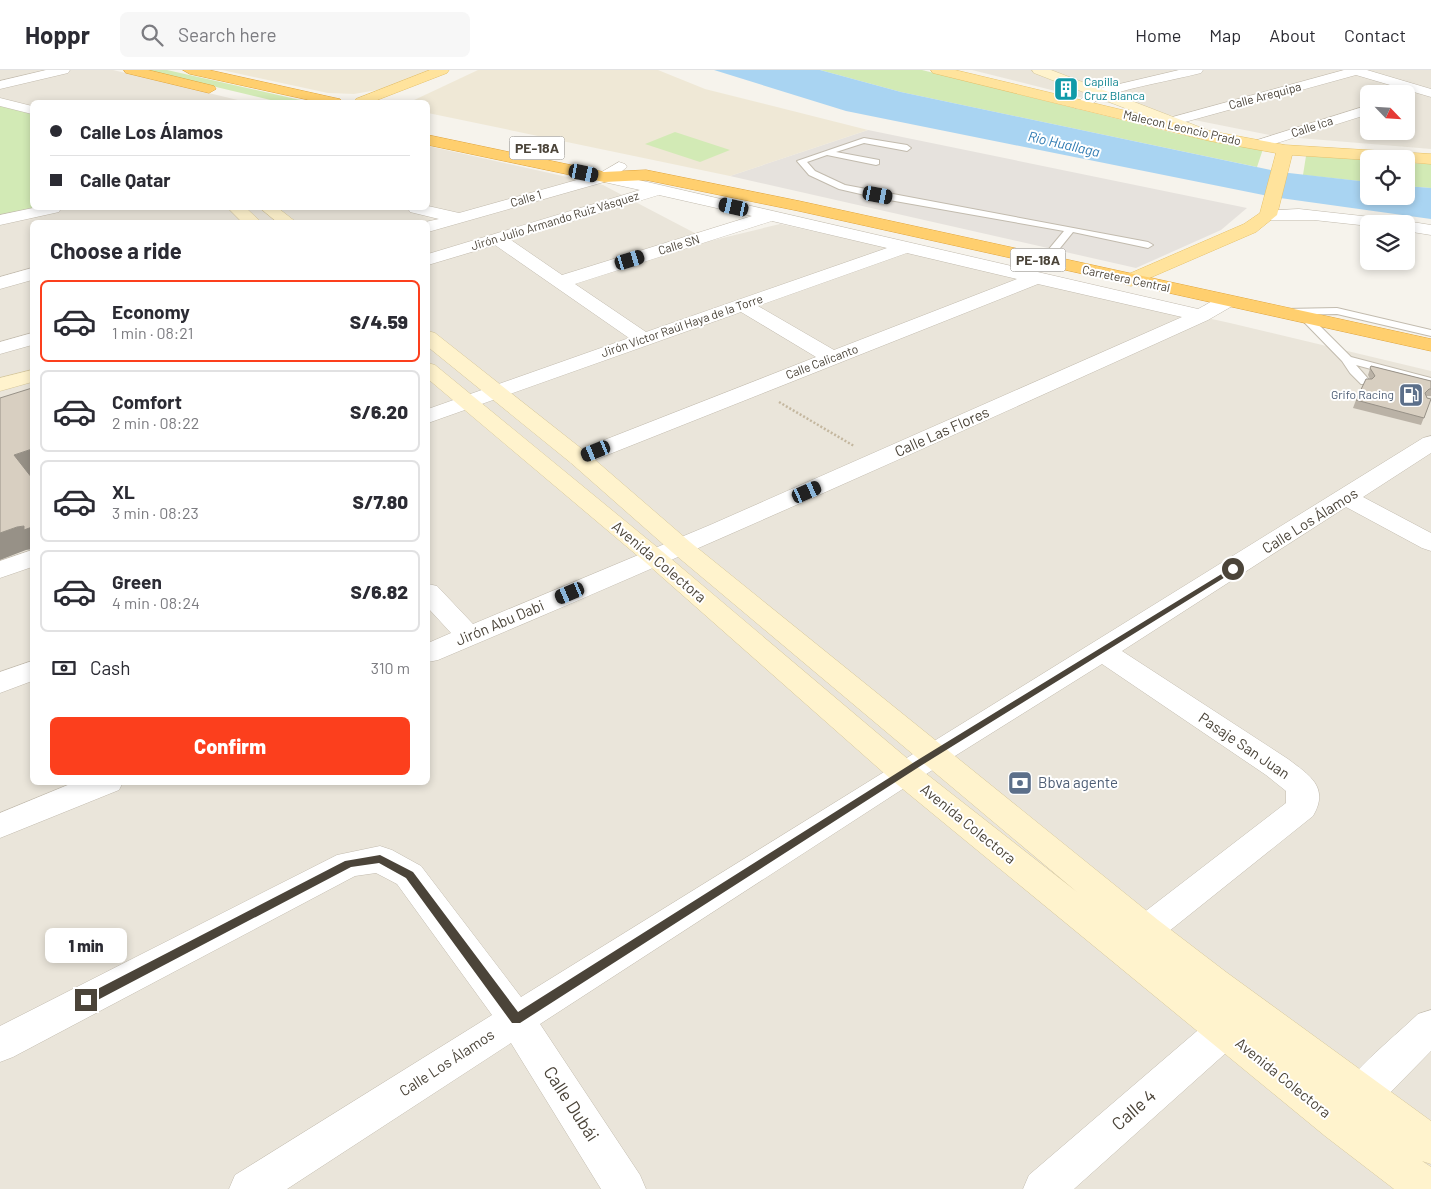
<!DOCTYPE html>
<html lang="en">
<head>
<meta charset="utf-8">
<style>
	body { margin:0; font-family:Barlow,sans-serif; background:#f7f7f7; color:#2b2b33; height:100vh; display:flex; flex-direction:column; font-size:19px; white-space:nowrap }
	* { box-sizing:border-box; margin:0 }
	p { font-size:16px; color:#7c7c81 }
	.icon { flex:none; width:28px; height:28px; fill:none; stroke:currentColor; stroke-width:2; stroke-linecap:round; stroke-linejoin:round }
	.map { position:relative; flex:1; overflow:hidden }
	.details { position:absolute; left:30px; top:150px; width:400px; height:565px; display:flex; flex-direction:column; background:#fff; border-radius:8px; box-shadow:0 2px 8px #0003 }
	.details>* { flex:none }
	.hud { position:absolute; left:30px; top:30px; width:400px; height:110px; border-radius:8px; box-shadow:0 2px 8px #0003; display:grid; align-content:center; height:110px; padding:0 20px; background:#fff }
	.needle { width:32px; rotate:115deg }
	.tools { position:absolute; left:1360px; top:15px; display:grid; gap:10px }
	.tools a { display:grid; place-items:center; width:55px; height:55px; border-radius:8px; background:#fff; box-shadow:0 2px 8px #0003; font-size:25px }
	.end { position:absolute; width:22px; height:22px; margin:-11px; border:6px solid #4b4439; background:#fff; box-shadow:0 0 0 2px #fff }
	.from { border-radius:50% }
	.bubble { position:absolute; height:35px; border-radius:8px; background:#fff; box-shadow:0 2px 8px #0003; font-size:16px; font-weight:800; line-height:35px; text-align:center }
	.car { position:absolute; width:15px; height:30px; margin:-15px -8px; border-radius:6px; box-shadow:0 0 4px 1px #0007; background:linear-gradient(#222 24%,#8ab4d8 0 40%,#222 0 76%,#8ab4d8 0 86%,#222 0) }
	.hud b { display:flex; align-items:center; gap:18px; height:48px; font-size:19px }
	.hud b+b { border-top:1px solid #e1e1e2 }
	.hud i { width:12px; height:12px; background:#2b2b33 }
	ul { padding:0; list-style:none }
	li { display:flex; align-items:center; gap:15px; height:82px; margin:0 10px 8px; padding:0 10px; border:2px solid #e1e1e2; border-radius:8px }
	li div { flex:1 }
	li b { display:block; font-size:19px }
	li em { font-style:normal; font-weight:800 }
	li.on { border-color:#fc3f1d }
	li>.icon { width:45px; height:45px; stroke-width:1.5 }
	h2 { padding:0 20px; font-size:22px; line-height:60px }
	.pay { display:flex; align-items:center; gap:12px; height:55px; padding:0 20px; font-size:19px }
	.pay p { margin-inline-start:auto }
	.action { display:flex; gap:10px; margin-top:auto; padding:10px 20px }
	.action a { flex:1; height:58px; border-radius:8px; background:#fc3f1d; color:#fff; font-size:20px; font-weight:800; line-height:58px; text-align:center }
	header { display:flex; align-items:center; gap:30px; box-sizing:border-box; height:70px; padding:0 25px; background:#fff; border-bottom:1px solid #e1e1e2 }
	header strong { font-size:24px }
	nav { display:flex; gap:28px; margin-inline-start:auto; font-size:18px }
	.search { width:350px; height:45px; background:#f7f7f7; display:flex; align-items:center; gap:12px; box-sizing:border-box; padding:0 18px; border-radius:8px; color:#7c7c81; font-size:19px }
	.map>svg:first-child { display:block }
	.residential { fill:#eae5da; fill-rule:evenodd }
	.industrial { fill:#e6e2dd }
	.education { fill:#efe8d6 }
	.green { fill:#d2eab5 }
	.water { fill:#a9d4f2 }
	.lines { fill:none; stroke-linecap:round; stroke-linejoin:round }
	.lane-casing { stroke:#c2bbae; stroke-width:2 }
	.street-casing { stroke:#c2bbae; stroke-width:1 }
	.secondary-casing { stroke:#d6c79b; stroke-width:1 }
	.primary-casing { stroke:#e6c16a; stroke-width:1 }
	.highway-casing { stroke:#e0a43c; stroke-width:1 }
	.path { stroke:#c4b79f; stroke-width:2.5; stroke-dasharray:2 2; stroke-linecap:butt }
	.lane { fill:#fff; fill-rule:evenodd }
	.street { fill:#fff; fill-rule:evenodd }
	.secondary { fill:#fff3cd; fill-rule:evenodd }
	.primary { fill:#ffe39c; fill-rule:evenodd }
	.highway { fill:#ffcf6e; fill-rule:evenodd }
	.wall { fill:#bab2a6 }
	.shaded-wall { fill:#979187 }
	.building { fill:#d8cfc1; stroke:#979187 }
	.route { fill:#4b4439 }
	.labels { text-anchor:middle; stroke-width:4; stroke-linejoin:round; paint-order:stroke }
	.far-culture-label { font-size:12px; fill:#0d838f; stroke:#fff; text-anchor:start }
	.far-street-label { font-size:12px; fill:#4b4439; stroke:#fff }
	.far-service-label { font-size:12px; fill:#4e5e75; stroke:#fff; text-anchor:end }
	.far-water-label { font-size:14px; font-style:italic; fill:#2e7ab2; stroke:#fff }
	.shield { fill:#fff; stroke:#817c74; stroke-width:1 }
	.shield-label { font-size:14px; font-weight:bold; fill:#4b4439 }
	.street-label { font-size:15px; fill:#4b4439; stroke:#fff }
	.service-label { font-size:15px; fill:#4e5e75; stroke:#fff; text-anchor:start }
	.near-street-label { font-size:18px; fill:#4b4439; stroke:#fff }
</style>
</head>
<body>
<header>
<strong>Hoppr</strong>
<div class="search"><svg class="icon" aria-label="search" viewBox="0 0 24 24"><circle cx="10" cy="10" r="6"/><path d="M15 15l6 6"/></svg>Search here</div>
<nav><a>Home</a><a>Map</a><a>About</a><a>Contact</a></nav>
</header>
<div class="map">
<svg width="1431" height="1119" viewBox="0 0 1431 1119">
	<rect width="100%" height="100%" fill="#f6f3ec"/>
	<path class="residential" d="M0,0H113L246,32H32V138H428V76L603,115L710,171L780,154L1230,253L1431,301V1119H0ZM32,152H428V712H32Z
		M972,0H1431V79L1275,66L1079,27ZM1369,24H1406V61H1369Z"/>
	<path class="industrial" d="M868,60L1247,138L1221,160L1136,198L730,106Z"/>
	<path class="education" d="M222,0H432L389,18L354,24L328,23Z
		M478,0H658L705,19L868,60L730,106L428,43V32H410Z"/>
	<path class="green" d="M145,0H167L309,32H279Z
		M820,0H922L1178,64L1263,79L1257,97L901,22Z
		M0,35L32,44L33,138L0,145Z
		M675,62L730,80L700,92L645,74Z
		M1306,86L1369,90V112L1303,105Z
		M1406,93L1431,94V118L1406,116Z"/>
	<path class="water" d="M714,0H820L901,22L1280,102L1369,112V126H1406V116L1431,118V149L1273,127L846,41Z"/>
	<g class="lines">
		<defs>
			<path id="lane" d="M864,68L907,75L911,78L907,81L864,73L836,82L879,90V94L876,95L827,85L807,92L815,101L845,115L1148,172L1153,175L1148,178L1073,162L1048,193L1044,194L1039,191L1064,161L878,128L839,119L809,105L797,91Z
				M1337,238L1431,260V266L1337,244L1285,245L1280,242L1285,239Z
				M1307,246L1311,247L1351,287L1431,308V315L1356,295L1371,312L1369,314H1361L1350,303L1342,291L1303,251L1302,249Z"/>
			<path id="street" d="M46,0H70L68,3L0,19V11Z
				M1179,0H1203L1201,3C1169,11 1137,16 1106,26C1095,29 1088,41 1075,38L1073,35L1094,20Z
				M1344,0H1367L1431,19V27L1356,5L1174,55L1169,54L1167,51L1169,48Z
				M0,28L32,36V44L0,36Z
				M1369,35V44L1261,78H1251L1248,75L1251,72Z
				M619,92L625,94L627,97L617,105L1198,239C1210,233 1220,224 1234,227L1237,231L1234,235L1208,250C952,366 697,481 438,590L428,592V573L451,563L428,538V514L437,516L473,554L710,455L1182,247L1038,214L587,393L579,395L571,393L567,388L571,383L816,287L741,242L428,353V339L629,268L495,175L428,195V184L640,120L604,112L428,162V152H425L439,149L410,142L408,138H428V136L459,143L598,104ZM659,125L752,146L562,205L511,170ZM772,151L887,178L646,262L575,214ZM907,183L1017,209L834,280L758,236Z
				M33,138H61L59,142L0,155V145Z
				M1299,139L1389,149L1395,150L1398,154H1369V156L1314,150H1268L1262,149L1259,145L1262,141Z
				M1406,151L1431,155V165L1406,161V154H1399Z
				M32,198V210L0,219V207Z
				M32,263V275L0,284V272Z
				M1431,366V383L1363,427L1431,463V481L1422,478L1346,437L1122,581L1288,689C1309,705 1330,717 1313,746L1158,870L1146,874L1134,870L1128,860L1134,850L1286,733V721L1266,705L1102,594L915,711L540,954L640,1105L646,1119H601L511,973L287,1119H229L235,1105L492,945L397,814L376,803L355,806L13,987L0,992V956L337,785L380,776L392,780L421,796L521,927L1423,368Z
				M32,480V497L0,508V491Z
				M32,591V611L0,623V602Z
				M75,712H123L119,720L0,768V743Z
				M1431,940V981L1375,1038L1364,1052L1350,1057L1336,1052L1330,1039C1345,1005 1390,971 1418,944Z
				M1224,945L1237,949L1243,961L1237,973L1074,1119H1023L1029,1105L1211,949Z"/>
			<path id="secondary" d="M1032,0H1051L1215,63L1218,66L1215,69H1205L1034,3Z
				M228,138H246L261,152H242Z
				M260,138H278L296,152H277Z
				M428,261L435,263L587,383L690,472L1158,850L1226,902L1431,1051V1094L1422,1091L1431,1097V1119H1394L1325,1066L893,711L645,492L428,309V293L435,295L663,482L915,695L1077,822L672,482L571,393L428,277Z
				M32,300V312L0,321V308Z"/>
			<path id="primary" d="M430,0H449L447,3L372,32H354L356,29Z
				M931,0H955L1210,61L1285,75L1431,84V94L1406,92V89L1369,90L1292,85L1277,145L1256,162L1131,216L1124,214L1122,210L1124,206L1244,154L1260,143L1276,83L1210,71L933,3Z"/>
			<path id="highway" d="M124,0H148L214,16L216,19L209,23L126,3Z
				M183,0H209L335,28L340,29L342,32H318L190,4Z
				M428,65L604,102L646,100L799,131L1431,269V281L799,141L646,110L604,112L428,75Z"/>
		</defs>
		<use href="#lane" class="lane-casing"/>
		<use href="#street" class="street-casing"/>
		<use href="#secondary" class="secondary-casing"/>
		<use href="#primary" class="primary-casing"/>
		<use href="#highway" class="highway-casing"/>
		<path class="path" d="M779,332L854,376"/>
		<use href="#lane" class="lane"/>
		<use href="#street" class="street"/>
		<use href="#secondary" class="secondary"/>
		<use href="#primary" class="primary"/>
		<use href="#highway" class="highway"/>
	</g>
	<path class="wall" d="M1371,296L1431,311V326H1427V328L1431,329L1421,355L1353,338L1356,330L1370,309L1368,305Z"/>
	<path class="shaded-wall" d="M32,379V404L23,407L14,385Z
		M24,456L32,457V479L26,480L0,490V463L17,457Z"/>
	<path class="building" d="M1371,296L1431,311V319H1429L1425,323L1427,328L1431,329L1424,348L1356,330L1366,309H1372L1375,306L1370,298Z
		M32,318V379L14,385L32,408V457L24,460V456L17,457L0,463V328Z"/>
	<path class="route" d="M1233,497L1237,499L1235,501L922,695L520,953H512L406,808L379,793L351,797L90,934H82L80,930L82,927L345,791L380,785L413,802L518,942L916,691Z"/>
	<defs>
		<symbol id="building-square" viewBox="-11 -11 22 22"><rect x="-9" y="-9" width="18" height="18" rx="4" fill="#0f9aa8" stroke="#fff"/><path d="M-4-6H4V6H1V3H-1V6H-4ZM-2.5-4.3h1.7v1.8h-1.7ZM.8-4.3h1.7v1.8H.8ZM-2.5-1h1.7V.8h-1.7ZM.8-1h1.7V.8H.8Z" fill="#fff"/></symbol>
		<symbol id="fuel-square" viewBox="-11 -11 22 22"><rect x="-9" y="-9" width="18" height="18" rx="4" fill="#5c6f8a" stroke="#fff"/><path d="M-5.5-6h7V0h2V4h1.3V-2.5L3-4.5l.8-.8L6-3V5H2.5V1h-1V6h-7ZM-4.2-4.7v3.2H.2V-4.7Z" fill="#fff"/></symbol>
		<symbol id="bank-square" viewBox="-11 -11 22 22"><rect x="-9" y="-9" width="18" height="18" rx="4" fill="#5c6f8a" stroke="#fff"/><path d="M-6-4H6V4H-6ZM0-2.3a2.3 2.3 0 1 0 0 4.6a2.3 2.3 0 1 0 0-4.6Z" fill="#fff"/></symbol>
	</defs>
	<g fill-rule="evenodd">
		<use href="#building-square" x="1052" y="5" width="28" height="28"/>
		<use href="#fuel-square" x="1397" y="311" width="28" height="28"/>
		<use href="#bank-square" x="1006" y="699" width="28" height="28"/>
	</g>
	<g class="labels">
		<g class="far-culture-label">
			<text x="1084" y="16">Capilla<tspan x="1084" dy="14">Cruz Blanca</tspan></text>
		</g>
		<g class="far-street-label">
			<text transform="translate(1265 26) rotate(-15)" y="4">Calle Arequipa</text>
			<text transform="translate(1312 57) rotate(-18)" y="4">Calle Ica</text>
			<text transform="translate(1182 58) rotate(13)" y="4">Malecon Leoncio Prado</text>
			<text transform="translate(526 129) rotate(-16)" y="4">Calle 1</text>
			<text transform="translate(555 151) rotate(-17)" y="4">Jirón Julio Armando Ruiz Vásquez</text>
			<text transform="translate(679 175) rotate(-17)" y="4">Calle SN</text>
			<text transform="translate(1126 209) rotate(12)" y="4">Carretera Central</text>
			<text transform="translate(682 256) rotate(-19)" y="4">Jirón Víctor Raúl Haya de la Torre</text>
			<text transform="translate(822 292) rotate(-21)" y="4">Calle Calicanto</text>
		</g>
		<g class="far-service-label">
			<text x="1394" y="329">Grifo Racing</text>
		</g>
		<g class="far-water-label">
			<text transform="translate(1064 74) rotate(13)" y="5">Río Huallaga</text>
		</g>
		<g class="shield">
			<rect x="509.5" y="66.5" width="55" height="23" rx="4"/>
			<rect x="1010.5" y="178.5" width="55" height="23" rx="4"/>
		</g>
		<g class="shield-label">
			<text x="537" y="83">PE-18A</text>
			<text x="1038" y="195">PE-18A</text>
		</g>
		<g class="street-label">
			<text transform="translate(942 362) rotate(-24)" y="5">Calle Las Flores</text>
			<text transform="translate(1310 451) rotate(-32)" y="5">Calle Los Álamos</text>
			<text transform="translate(659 492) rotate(40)" y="5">Avenida Colectora</text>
			<text transform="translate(500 553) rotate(-23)" y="5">Jirón Abu Dabi</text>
			<text transform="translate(1244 676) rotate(34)" y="5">Pasaje San Juan</text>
			<text transform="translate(968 754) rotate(39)" y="5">Avenida Colectora</text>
			<text transform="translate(447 993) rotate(-33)" y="5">Calle Los Álamos</text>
			<text transform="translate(1283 1008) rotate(39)" y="5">Avenida Colectora</text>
		</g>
		<g class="service-label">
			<text x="1038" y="718">Bbva agente</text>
		</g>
		<g class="near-street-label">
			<text transform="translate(571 1034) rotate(57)" y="6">Calle Dubái</text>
			<text transform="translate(1134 1040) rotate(-41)" y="6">Calle 4</text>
		</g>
	</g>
</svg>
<div class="tools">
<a><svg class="needle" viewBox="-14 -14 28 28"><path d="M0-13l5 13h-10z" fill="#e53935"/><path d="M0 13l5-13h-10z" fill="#7c7c81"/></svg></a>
<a><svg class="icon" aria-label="locate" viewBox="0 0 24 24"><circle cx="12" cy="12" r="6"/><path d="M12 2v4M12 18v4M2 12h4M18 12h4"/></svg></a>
<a><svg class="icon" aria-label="layers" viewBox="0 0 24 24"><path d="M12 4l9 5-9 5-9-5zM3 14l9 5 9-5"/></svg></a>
</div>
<i class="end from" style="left:1233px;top:499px"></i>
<i class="end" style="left:86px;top:930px"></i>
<div class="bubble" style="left:45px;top:858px;width:82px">1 min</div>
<i class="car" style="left:584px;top:103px;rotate:102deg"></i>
<i class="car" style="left:878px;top:125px;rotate:101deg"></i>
<i class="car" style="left:734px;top:137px;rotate:283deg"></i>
<i class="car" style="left:630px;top:190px;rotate:73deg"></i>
<i class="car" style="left:596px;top:381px;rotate:248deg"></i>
<i class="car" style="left:807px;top:422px;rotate:66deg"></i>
<i class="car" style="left:570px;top:523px;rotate:247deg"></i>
<div class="hud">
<b><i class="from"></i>Calle Los Álamos</b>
<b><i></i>Calle Qatar</b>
</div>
<section class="details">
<h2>Choose a ride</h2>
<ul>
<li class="on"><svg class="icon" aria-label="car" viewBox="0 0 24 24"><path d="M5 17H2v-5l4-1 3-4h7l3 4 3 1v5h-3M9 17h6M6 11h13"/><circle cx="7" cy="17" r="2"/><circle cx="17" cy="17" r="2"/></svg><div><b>Economy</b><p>1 min · 08:21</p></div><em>S/4.59</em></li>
<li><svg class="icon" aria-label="car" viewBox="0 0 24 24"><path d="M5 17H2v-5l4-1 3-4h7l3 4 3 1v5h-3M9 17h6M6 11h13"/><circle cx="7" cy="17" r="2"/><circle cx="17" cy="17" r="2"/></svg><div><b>Comfort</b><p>2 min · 08:22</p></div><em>S/6.20</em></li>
<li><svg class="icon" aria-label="car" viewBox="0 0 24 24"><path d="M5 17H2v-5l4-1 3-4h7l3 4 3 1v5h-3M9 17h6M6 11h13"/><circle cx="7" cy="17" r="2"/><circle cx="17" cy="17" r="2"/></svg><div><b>XL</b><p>3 min · 08:23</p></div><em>S/7.80</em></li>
<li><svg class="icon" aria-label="car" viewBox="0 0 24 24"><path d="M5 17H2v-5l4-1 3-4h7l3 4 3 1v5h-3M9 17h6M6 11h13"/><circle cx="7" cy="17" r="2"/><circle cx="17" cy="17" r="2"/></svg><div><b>Green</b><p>4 min · 08:24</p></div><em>S/6.82</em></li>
</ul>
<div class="pay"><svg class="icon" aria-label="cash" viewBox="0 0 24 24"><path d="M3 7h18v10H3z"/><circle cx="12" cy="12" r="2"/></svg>Cash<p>310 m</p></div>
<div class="action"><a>Confirm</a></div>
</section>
</div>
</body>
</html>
